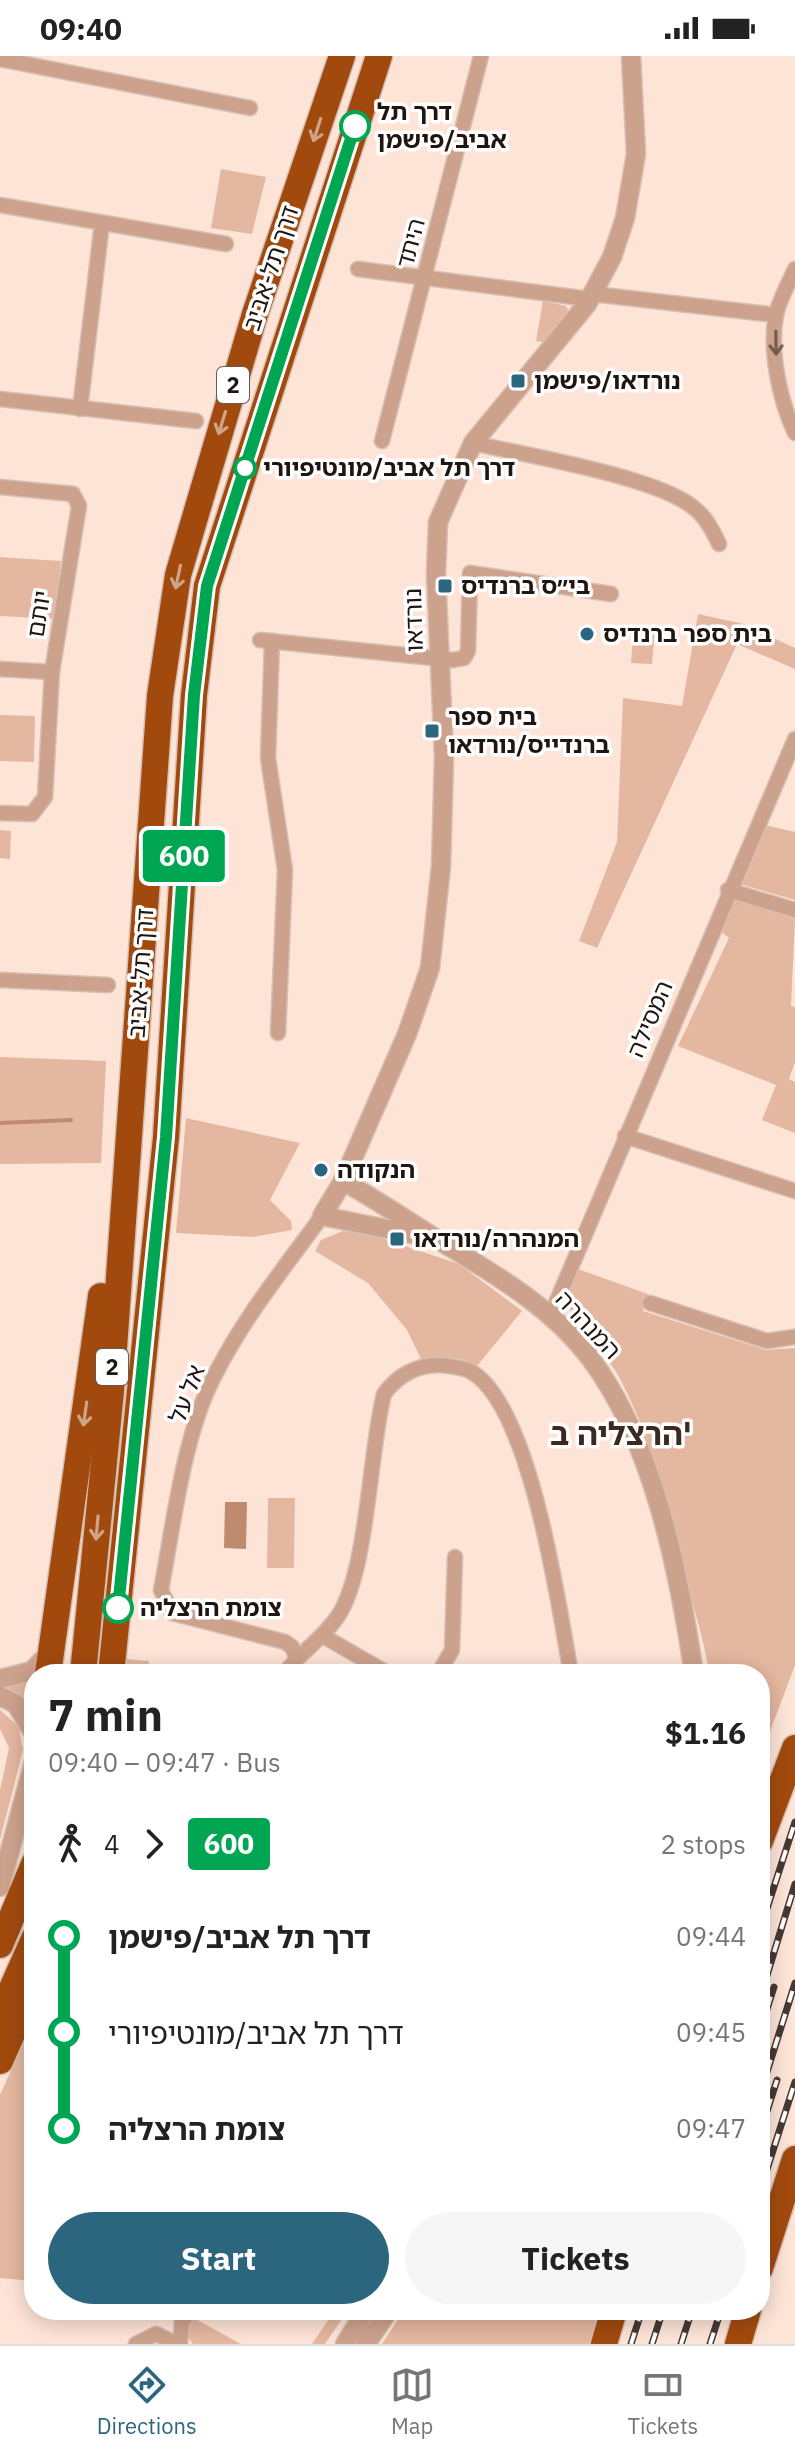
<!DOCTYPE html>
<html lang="en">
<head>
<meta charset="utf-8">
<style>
	body { margin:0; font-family:"IBM Plex Sans","Noto Sans Hebrew",sans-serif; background:#f6f6f6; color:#222; height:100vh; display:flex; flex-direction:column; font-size:30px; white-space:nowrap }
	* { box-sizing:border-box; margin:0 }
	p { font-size:26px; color:#767676 }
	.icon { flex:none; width:44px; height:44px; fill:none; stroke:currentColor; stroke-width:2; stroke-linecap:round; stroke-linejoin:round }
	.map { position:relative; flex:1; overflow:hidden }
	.panel { position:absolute; left:24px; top:1608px; width:746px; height:656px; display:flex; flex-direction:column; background:#fff; border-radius:32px; box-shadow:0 4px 20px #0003 }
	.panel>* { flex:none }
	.badge { padding:0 16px; border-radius:6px; font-size:28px; line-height:52px }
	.map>.badge { position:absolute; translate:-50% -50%; box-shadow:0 0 0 4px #fff }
	.legs { display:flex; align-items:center; gap:12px; height:88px; padding:0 24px; font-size:26px }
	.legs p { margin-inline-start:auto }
	.head { display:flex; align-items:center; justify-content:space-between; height:136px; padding:0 24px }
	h1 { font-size:44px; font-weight:700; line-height:60px }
	.action { display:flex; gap:16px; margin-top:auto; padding:16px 24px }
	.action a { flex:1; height:92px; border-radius:48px; background:#2b667e; color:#fff; font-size:32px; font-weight:700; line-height:92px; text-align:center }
	.action a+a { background:#f6f6f6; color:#222 }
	ul { padding:0 24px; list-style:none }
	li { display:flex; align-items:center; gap:28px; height:96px; font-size:30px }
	li i { display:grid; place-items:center; width:12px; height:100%; margin:0 10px; background:currentColor }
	li i::after { content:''; width:20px; height:20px; margin:-10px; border:6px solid; border-radius:50%; background:#fff }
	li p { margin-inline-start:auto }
	li:first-child i { background:linear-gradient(#0000 50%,currentColor 0) }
	li:last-child i { background:linear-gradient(currentColor 50%,#0000 0) }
	.status { display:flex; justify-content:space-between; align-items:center; height:56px; padding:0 40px; background:#fff; direction:ltr }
	.status svg { height:22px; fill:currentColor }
	.tabs { display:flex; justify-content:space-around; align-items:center; height:112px; border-top:2px solid #e0e0e0; background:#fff; font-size:22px; color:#767676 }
	.tabs a { display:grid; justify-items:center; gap:4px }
	.tabs .on { color:#2b667e }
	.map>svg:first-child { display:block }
	.green { fill:#e4b7a0 }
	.water { fill:#be8b71 }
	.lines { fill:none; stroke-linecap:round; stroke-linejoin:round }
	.stream { stroke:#be8b71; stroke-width:4 }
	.minor-casing { stroke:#d6bfb3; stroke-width:17 }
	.tertiary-casing { stroke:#d6bfb3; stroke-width:21 }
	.motorway-casing { stroke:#d6bfb3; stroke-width:29 }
	.minor { stroke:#cda28c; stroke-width:14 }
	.tertiary { stroke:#cda28c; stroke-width:18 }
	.motorway { stroke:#a24a0e; stroke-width:26 }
	.rail-casing { stroke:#453933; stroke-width:7 }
	.rail { stroke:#fff; stroke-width:4; stroke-dasharray:12; stroke-linecap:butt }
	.oneway { stroke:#d0a486 }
	.oneway2 { stroke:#765c4e }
	.line-1-casing { stroke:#fff; stroke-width:18 }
	.line-1 { stroke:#00a651; stroke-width:12 }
	.stop-1-dot { fill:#fff; stroke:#00a651; stroke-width:4 }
	.poi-dot { fill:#2b667e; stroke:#fff; stroke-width:3 }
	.labels { text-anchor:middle; stroke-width:7; stroke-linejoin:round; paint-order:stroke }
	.shield { fill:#fff; stroke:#625c58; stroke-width:2 }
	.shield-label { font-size:22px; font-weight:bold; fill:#1f1611 }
	.stop-label { font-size:24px; font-weight:bold; fill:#1f1611; stroke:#fff; text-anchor:start }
	.street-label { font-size:24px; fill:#1f1611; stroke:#fff }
	.poi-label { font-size:24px; font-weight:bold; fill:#1f1611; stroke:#fff; text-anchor:start }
	.district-label { font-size:32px; font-weight:bold; fill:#3c291f; stroke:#fff }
</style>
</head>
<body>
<div class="status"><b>09:40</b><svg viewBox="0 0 49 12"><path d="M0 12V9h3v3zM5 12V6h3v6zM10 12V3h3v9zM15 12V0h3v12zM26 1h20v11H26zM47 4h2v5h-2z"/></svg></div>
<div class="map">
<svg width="795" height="2288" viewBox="0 0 795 2288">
	<rect width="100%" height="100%" fill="#fee4d7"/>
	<g class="green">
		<polygon points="221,113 266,121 252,178 211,172"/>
		<polygon points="543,245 566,250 570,257 548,287 536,285"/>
		<polygon points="0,501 61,505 54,563 0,560"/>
		<polygon points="698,558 744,568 795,592 795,613 737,588 597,892 579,885 617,786 623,642 682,650"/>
		<polygon points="634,570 655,571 652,608 631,607"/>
		<polygon points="0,659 35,660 34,706 0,705"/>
		<polygon points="765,769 795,776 795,844 740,828"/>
		<polygon points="0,774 11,775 10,803 0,802"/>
		<polygon points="739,844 795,862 791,950 795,951 795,1006 789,1023 795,1026 795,1077 762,1064 776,1029 678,990 729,882 720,875 733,847"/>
		<polygon points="0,1001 106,1005 101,1107 0,1108"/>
		<polygon points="186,1062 300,1087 270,1144 291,1165 292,1174 253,1181 176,1177"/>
		<polygon points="343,1175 369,1178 459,1208 522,1255 477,1310 462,1303 422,1305 407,1274 368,1227 315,1195 321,1184"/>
		<path d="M575,1212l73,26 -5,17 123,39 29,-2v317l-35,93v-84h-51c-4,-32 -15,-64 -23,-95 -17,-70 -33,-138 -67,-202 -24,-45 -67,-52 -44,-109z"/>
		<polygon points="268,1442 295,1442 294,1512 267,1512"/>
		<polygon points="126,1603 149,1605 148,1618 124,1618"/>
		<polygon points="34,1620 34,1668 2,1636 2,1629"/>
		<polygon points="0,1654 19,1671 23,1694 0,1784 0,1734 9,1692 0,1673"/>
		<polygon points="34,1963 34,2225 0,2222 0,2039"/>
		<polygon points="335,2254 348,2254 325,2288 312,2288"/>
		<polygon points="404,2254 606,2254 596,2288 382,2288"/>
		<polygon points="192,2261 241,2288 193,2288 188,2281"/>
	</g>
	<polygon class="water" points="225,1446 247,1446 246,1493 224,1492"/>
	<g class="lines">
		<polyline class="stream" points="0,1067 71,1064"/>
		<g class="minor-casing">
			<g id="minor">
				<polyline points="0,3 250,52"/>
				<polyline points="0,149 226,188"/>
				<polyline points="358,213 589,243"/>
				<path d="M795,213c-6,14 -16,31 -19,46 -7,36 4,86 19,118"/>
				<polyline points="593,238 776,259"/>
				<polyline points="0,343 196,365"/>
				<polyline points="80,353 102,167"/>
				<polyline points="382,385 481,0"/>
				<path d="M473,387c52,12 185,34 221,65 12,9 19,23 25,36"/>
				<polyline points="0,431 73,438 79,450 52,616 45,741 32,758 0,757"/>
				<polyline points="260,584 453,604 464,602 468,595 470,517 611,538"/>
				<polyline points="272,585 268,702 285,814 278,977"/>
				<polyline points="0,613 52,616"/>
				<polyline points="728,834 795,854"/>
				<polyline points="0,924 108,929"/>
				<polyline points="625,1080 795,1135"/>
				<polyline points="650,1247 767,1285 795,1281"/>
				<polyline points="550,1261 795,683"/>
				<polyline points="323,1580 389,1618"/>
				<path d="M296,1601l-4,-10 -7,-5 -113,-29 -11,-23c12,-63 21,-142 47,-201 29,-63 74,-118 114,-173"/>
				<path d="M284,1618c16,-22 39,-35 54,-58 30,-45 31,-163 46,-222 13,-18 33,-30 57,-29 9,1 21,2 29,6 61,33 89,237 101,303"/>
				<polyline points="438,1618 452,1594 455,1501"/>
				<polyline points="136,2288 156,2278 177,2288"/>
				<polyline points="180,2288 182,2266 190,2254"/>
			</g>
		</g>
		<g class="tertiary-casing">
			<g id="tertiary">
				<path d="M343,1125c32,18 62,38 94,58 55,34 113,66 153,119 63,83 89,214 104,316"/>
				<polyline points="437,1183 322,1160 343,1125 407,978 430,912 441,810 444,701 436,517 438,466 473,387 587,248 612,201 625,162 636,98 631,0"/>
				<polyline points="0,1623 32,1615 51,1595"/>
				<polyline points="0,1640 16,1648 34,1678"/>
				<polyline points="0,1831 34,1706"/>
				<polyline points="345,2288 366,2254"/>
				<polyline points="366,2288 389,2254"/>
			</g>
		</g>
		<g class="motorway-casing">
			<g id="motorway">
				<polyline points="48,1618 101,1240"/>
				<polyline points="83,1618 111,1335 160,640 178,519 255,258 342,0"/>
				<polyline points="111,1618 166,1081 194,639 207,530 379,0"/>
				<polyline points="760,1785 795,1692"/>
				<polyline points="0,1889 34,1808"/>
				<polyline points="0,1959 34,1883"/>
				<polyline points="0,2005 34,1928"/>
				<polyline points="760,2212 795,2103"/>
				<polyline points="604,2288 614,2254"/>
				<polyline points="738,2288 748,2254"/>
			</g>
		</g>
		<use href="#minor" class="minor"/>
		<use href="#tertiary" class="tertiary"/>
		<use href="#motorway" class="motorway"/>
		<g class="rail-casing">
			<g id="rail">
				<polyline points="760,1874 795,1766"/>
				<polyline points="760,1942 795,1828"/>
				<polyline points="760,1975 774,1931"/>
				<polyline points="760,2038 795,1927"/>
				<polyline points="760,2077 777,2024"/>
				<polyline points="760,2135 795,2026"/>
				<polyline points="631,2288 642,2254"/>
				<polyline points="652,2288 663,2254"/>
				<polyline points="681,2288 692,2254"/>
				<polyline points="710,2288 721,2254"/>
			</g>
		</g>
		<use href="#rail" class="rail"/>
	</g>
	<defs><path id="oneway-shaft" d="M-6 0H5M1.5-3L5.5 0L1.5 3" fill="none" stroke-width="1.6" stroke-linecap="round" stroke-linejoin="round" transform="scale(2)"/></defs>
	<g class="oneway">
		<use href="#oneway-shaft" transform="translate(317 74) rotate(108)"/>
		<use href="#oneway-shaft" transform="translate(222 367) rotate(107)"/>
		<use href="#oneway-shaft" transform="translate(178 521) rotate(102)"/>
		<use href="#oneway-shaft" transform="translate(85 1358) rotate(98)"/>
		<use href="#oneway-shaft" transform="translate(97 1472) rotate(95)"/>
	</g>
	<use class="oneway2" href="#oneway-shaft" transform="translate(776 287) rotate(89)"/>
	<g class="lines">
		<g class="line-1-casing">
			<polyline id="line-1" points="118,1552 166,1081 194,639 207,530 355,70"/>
		</g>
		<use href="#line-1" class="line-1"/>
	</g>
	<g class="stop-1-dot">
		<circle cx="355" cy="70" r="14"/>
		<circle cx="245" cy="412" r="10"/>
		<circle cx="118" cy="1552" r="14"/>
	</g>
	<g class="poi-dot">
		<rect x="510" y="317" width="16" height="16" rx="4"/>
		<rect x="437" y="522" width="16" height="16" rx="4"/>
		<circle cx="587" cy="578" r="8"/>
		<rect x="424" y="667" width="16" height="16" rx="4"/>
		<circle cx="321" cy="1114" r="8"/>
		<rect x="389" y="1175" width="16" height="16" rx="4"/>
	</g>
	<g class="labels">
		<g class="shield">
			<rect x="217" y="311" width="32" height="36" rx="6"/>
			<rect x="96" y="1293" width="32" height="36" rx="6"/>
		</g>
		<g class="shield-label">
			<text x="233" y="337">2</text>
			<text x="112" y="1319">2</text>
		</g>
		<g class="stop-label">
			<text x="377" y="64">דרך תל<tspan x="377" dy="28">אביב/פישמן</tspan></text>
			<text x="263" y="420">דרך תל אביב/מונטיפיורי</text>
			<text x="140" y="1560">צומת הרצליה</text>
		</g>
		<g class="street-label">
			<text transform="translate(411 187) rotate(-75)" y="8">היתד</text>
			<text transform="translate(271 212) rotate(-72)" y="8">דרך תל-אביב</text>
			<text transform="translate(39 558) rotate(-81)" y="8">יותם</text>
			<text transform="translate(414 564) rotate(-92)" y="8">נורדאו</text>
			<text transform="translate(141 917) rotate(-86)" y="8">דרך תל-אביב</text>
			<text transform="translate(650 963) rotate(-67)" y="8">המסילה</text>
			<text transform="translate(588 1269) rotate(47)" y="8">המנהרה</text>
			<text transform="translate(187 1338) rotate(-69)" y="8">אל על</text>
		</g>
		<g class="poi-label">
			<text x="534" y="333">נורדאו/פישמן</text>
			<text x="461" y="538">בי״ס ברנדיס</text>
			<text x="603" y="586">בית ספר ברנדיס</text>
			<text x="448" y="669">בית ספר<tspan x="448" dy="28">ברנדייס/נורדאו</tspan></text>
			<text x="337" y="1122">הנקודה</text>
			<text x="413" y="1191">המנהרה/נורדאו</text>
		</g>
		<g class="district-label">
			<text x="621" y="1389">הרצליה ב'</text>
		</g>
	</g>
</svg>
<b class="badge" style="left:184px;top:800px;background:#00a651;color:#fff">600</b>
<section class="panel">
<div class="head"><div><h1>7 min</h1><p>09:40 – 09:47 · Bus</p></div><b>$1.16</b></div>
<div class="legs"><svg class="icon" aria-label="walk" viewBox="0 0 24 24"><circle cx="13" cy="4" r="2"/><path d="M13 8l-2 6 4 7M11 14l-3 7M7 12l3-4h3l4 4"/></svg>4<svg class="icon" aria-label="forward" viewBox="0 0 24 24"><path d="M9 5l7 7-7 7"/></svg><b class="badge" style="background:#00a651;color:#fff">600</b><p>2 stops</p></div>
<ul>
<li><i style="color:#00a651"></i><b>דרך תל אביב/פישמן</b><p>09:44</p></li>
<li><i style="color:#00a651"></i><span>דרך תל אביב/מונטיפיורי</span><p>09:45</p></li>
<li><i style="color:#00a651"></i><b>צומת הרצליה</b><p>09:47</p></li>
</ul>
<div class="action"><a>Start</a><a>Tickets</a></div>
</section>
</div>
<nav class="tabs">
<a class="on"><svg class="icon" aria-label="directions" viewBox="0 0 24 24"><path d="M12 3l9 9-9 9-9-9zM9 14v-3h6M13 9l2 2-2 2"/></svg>Directions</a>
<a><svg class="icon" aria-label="map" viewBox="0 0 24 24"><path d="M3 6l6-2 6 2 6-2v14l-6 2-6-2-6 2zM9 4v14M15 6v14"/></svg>Map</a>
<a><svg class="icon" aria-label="tickets" viewBox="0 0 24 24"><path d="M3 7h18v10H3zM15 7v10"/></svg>Tickets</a>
</nav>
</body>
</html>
